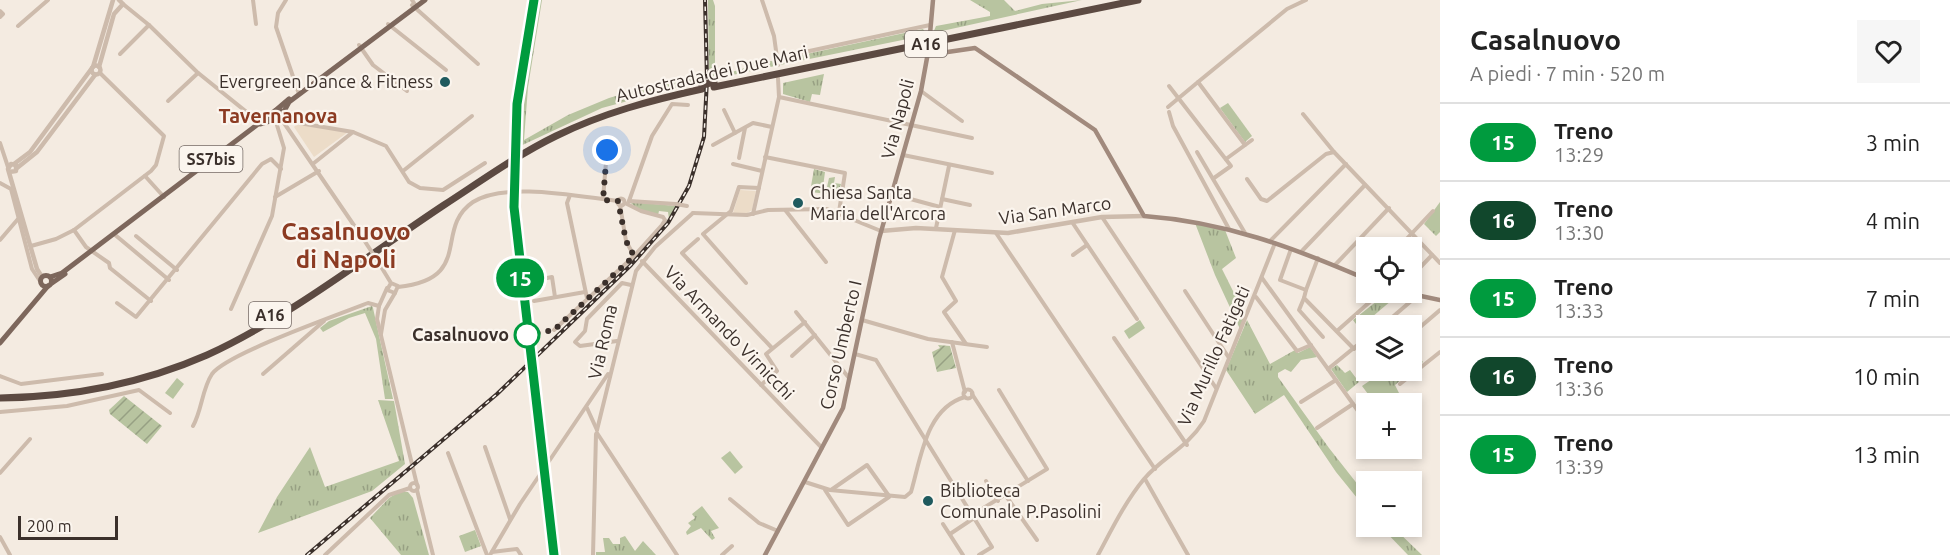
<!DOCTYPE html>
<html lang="it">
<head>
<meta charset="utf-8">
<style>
	body { margin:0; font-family:Ubuntu,sans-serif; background:#f6f6f6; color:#222; height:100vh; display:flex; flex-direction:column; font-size:22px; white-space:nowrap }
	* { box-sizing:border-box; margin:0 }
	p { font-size:20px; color:#767676 }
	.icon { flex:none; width:33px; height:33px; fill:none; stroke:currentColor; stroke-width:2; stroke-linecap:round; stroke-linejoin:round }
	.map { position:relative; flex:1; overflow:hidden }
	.details { display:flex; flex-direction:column; background:#fff; width:510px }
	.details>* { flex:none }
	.badge { padding:0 12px; border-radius:20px; font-size:21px; line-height:39px }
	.controls { position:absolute; left:1356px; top:237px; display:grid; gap:12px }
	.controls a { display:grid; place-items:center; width:66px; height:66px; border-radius:0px; background:#fff; box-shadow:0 3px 9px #0003; font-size:30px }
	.scale { position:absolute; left:18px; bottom:15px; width:100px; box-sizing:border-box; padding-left:6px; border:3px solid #3b302b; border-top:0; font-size:16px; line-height:21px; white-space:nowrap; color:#3b302b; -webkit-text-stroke:4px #fbf5ee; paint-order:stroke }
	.you { position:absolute; width:30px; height:30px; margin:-15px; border:4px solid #fff; border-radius:50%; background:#1a73e8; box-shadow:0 0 0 9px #1a73e833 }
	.map>.badge { position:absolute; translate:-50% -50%; box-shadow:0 0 0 3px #fff }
	.round { display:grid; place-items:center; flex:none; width:63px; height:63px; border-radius:0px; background:#f6f6f6 }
	.headline { display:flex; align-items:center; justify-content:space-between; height:102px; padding:0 30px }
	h1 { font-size:28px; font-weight:600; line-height:45px }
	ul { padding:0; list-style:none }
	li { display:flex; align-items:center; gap:18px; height:78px; padding:0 30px; border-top:2px solid #e0e0e0 }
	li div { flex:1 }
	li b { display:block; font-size:22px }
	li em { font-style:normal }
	li .badge { min-width:66px; font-weight:700; text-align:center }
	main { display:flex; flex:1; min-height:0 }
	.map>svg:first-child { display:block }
	.grass { fill:url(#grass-tufts) }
	.garden { fill:url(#garden-furrows) }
	.pitch { fill:#b8c4a0 }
	.plaza { fill:#ecdcc8 }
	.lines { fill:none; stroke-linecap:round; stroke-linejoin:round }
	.minor { stroke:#cdbbac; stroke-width:4 }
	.tertiary { stroke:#cdbbac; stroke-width:4.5 }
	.secondary { stroke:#a18a7d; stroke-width:4.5 }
	.primary { stroke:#7d675c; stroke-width:5 }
	.motorway { stroke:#5c4a42; stroke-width:7 }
	.rail-casing { stroke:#3b302b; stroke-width:4 }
	.rail { stroke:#fbf5ee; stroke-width:1.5; stroke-dasharray:4.5; stroke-linecap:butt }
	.minor-bridge { stroke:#cdbbac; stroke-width:4 }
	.motorway-bridge { stroke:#5c4a42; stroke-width:7 }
	.line-casing { stroke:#fff; stroke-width:14 }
	.line { stroke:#009b3e; stroke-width:9 }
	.walk { stroke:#3b302b; stroke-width:6; stroke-dasharray:0 10.8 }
	.poi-dot { fill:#1f5a5e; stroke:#fbf5ee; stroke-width:2 }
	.stop-dot { fill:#fff; stroke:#009b3e; stroke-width:3 }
	.labels { text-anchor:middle; stroke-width:4.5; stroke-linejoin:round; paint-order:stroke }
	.shield { fill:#fbf5ee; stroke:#756b66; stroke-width:1.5 }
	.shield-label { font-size:16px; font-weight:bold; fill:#3b302b }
	.street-label { font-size:18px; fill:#3b302b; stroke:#fbf5ee }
	.poi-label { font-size:18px; fill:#3b302b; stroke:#fbf5ee; text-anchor:start }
	.stop-label { font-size:18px; font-weight:bold; fill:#3b302b; stroke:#fbf5ee; text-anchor:end }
	.neighbourhood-label { font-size:20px; font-weight:bold; fill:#8c3b22; stroke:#fbf5ee }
	.district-label { font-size:24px; font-weight:bold; fill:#8c3b22; stroke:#fbf5ee }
</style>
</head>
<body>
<main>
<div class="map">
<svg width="1440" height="555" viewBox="0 0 1440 555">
	<defs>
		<pattern id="grass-tufts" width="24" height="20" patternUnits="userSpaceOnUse" patternTransform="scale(1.5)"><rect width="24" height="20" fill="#b8c4a0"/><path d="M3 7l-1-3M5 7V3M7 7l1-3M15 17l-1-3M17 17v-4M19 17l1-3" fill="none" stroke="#97a083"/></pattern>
		<pattern id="garden-furrows" width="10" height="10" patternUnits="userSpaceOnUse" patternTransform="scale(1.5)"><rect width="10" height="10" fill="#b8c4a0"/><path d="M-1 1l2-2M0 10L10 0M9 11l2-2" fill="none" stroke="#97a083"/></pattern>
	</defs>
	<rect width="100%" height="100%" fill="#f4ebe1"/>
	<g class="grass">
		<polygon points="537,0 542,0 528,87 524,140 568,115 609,98 656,84 705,74 705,80 602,108 516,148 528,47"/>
		<polygon points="708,0 713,0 715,6 715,77 745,68 750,62 774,61 775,66 709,80"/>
		<polygon points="970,0 1004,0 1015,11 1042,4 1082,0 933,33 936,26 990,16 990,12"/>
		<polygon points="923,29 927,35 780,65 783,59"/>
		<polygon points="824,74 820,95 812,94 810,102 783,94 783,83"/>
		<polygon points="1228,103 1252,136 1245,142 1220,108"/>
		<polygon points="814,169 825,172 823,187 827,187 829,178 835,177 834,183 841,184 838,195 810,192"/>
		<polygon points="630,202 677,206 669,219 668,212 659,211 658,215 637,209"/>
		<polygon points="1440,202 1440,232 1436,236 1424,224"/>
		<polygon points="1195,223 1225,230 1236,258 1222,269 1246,317 1240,329 1215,275"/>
		<polygon points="1387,293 1398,295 1359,328 1353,320"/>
		<polygon points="372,306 373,308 393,399 385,399 376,339 365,313 349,318 323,332 320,328 329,321"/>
		<polygon points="1247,320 1270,364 1295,350 1298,353 1310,347 1317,357 1301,360 1291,372 1285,369 1278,373 1278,377 1329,448 1366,495 1366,509 1336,472 1284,395 1255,414 1226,370"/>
		<polygon points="1415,352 1423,362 1395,385 1404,403 1366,404 1366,419 1358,407 1371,398 1362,386 1384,371 1412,370 1412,355"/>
		<polygon points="1337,365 1345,373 1350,370 1359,382 1347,392 1331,369"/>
		<polygon points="378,400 394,401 405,464 372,491 258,533 277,497 310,447 325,487 399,461"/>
		<polygon points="399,492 408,492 413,498 429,555 401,555 370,518 389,498"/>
		<polygon points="702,506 719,528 711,531 715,538 712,540 701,528 687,535 686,532 691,526 688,523 695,518 692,514"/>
		<polygon points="1381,527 1393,527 1422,555 1408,555"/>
		<polygon points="475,530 481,546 465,552 459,536"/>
		<polygon points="625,536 635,551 643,541 656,555 596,555 596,552 605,552 603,538 609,538 613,544 620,544 620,538"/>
	</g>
	<g class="garden">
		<polygon points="938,345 950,346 956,368 937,372 932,352 940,348"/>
		<polygon points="124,396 162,426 147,444 110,414 109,410"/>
	</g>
	<g class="pitch">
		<polygon points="1140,320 1145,328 1129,339 1124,331"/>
		<polygon points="177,378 184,384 173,399 165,393"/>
		<polygon points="730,451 743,467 735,474 721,458"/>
	</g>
	<g class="plaza">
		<polygon points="296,125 302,125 348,132 314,157 294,127"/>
		<polygon points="740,190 756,191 752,210 746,214 733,213"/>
	</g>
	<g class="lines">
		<g class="minor">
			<polyline points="253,0 256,24"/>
			<polyline points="286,0 278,13 276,27 299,94"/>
			<polyline points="412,0 416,6"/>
			<polyline points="762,0 774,36 778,65"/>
			<polyline points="123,4 149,25 197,72 259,122"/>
			<polyline points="412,5 478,64"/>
			<polyline points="0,11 3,14 0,17"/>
			<polyline points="388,24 446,70"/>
			<polyline points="18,26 48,0"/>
			<polyline points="359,45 373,65 407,91"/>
			<polyline points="120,54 149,25"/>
			<polyline points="777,58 930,25"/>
			<polyline points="1198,82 1287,9 1306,0"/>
			<polyline points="1169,86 1231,166 1214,178"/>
			<polyline points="921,91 962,121"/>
			<polyline points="779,97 972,138"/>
			<polyline points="168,101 198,73"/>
			<polyline points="1168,107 1198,82 1245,145"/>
			<polyline points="724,110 735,133"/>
			<polyline points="1169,112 1173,126 1229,229"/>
			<polyline points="284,114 293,122 353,132 386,146 409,182 420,188 443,190 485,163"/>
			<polyline points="1303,114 1334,152 1440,263"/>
			<polyline points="282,120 364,240"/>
			<polyline points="0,143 8,167"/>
			<polyline points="713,145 753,123 772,127"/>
			<polyline points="1197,152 1245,233"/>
			<polyline points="903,155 992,173"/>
			<polyline points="765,157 845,173 839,212"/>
			<polyline points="739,158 745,128"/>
			<polyline points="1226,159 1252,140"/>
			<polyline points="314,163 353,132"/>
			<polyline points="733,164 762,171"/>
			<polyline points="403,171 472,116"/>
			<polyline points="145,176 164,197"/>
			<polyline points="1247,179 1261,199 1267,201 1326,154 1334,152"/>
			<polyline points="0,183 11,189 32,269 42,284"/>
			<polyline points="892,194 940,207"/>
			<polyline points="570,195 567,203 587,298"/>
			<polyline points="275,197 319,171"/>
			<circle cx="621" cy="202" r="3.5"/>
			<polyline points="603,199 607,150"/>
			<polyline points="942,199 970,205"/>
			<polyline points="629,201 652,136 672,104 688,105"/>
			<polyline points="629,201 676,204"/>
			<polyline points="620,205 626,241 634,256"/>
			<polyline points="786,211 826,262"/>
			<polyline points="693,213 747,215 768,210 827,209 881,231"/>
			<polyline points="753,214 779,97 778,78"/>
			<polyline points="1102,217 1216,388"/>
			<polyline points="1072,222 1137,319"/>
			<polyline points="936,228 949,166"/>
			<polyline points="74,230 86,247 109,263 110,268 151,301"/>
			<polyline points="955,230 942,277 956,301 944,312 966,344"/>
			<polyline points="996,233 1155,469"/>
			<polyline points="114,234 169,280"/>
			<polyline points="136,236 177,270"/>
			<polyline points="698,239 682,253 772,348"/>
			<polyline points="0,240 18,219"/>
			<polyline points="1270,241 1346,164"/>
			<polyline points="31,246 56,239 74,230 151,171 156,165 164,136 100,73"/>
			<polyline points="1398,248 1433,211"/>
			<polyline points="1291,249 1280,280 1306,290 1304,298 1354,349"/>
			<polyline points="1301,252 1365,185"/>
			<polyline points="1073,255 1087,245"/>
			<polyline points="377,260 391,283 398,286 395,293 387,290 391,283"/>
			<polyline points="642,261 822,448"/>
			<polyline points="1335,265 1389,208"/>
			<polyline points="1412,276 1432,255"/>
			<polyline points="1262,278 1328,369"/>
			<polyline points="542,279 552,277 555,297"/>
			<polyline points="746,283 703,234 731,211 739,187 759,188"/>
			<path d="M398,287c77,-8 35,-58 75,-85 32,-21 108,-5 145,-1"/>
			<polyline points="387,288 379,306 377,319 417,485"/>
			<polyline points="1306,290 1318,258"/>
			<polyline points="1185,291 1229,358"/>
			<polyline points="1256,297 1297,351 1311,345"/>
			<polyline points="1304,298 1299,310 1323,337"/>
			<polyline points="534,301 585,292"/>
			<polyline points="117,303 136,317 262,164 271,159 281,169"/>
			<polyline points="231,309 272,216 284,148 276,122"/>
			<polyline points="796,312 849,378"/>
			<polyline points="862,320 928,339 987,347"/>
			<polyline points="1382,326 1417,296"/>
			<polyline points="554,330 634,256 662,225 665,220 663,217 641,211 625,203"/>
			<polyline points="1337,331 1381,292"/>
			<polyline points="381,334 385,310 395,293"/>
			<polyline points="1412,334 1440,310"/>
			<polyline points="1114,338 1187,445"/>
			<polyline points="1366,338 1328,369 1366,422"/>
			<polyline points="617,341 580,346 575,342 585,331 587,319 622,283 631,285"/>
			<polyline points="952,342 965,392"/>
			<polyline points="855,354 876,360 992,547 979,555"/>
			<polyline points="792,356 815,335"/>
			<polyline points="263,374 324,321"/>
			<polyline points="0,376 21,384 102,374"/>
			<polyline points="1400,384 1440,352"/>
			<polyline points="761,385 777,371 766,354 805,322"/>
			<circle cx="968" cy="394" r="4.5"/>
			<polyline points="972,394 1028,481"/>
			<polyline points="1301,402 1336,380"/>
			<polyline points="587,408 597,430"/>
			<polyline points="0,412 67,406 139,390 170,413"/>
			<path d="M193,426c9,-16 9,-37 19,-52 14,-20 128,-60 156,-71l11,3"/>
			<polyline points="1317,428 1353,404"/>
			<polyline points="597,430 636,271 655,247 693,213"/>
			<polyline points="597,433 677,555"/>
			<polyline points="485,447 510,519"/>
			<polyline points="448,453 487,555"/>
			<polyline points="0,473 30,439"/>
			<polyline points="1145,479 1188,555"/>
			<polyline points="986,481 998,501"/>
			<path d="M805,482l25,8 75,7 6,-5c10,-34 15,-84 54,-95"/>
			<circle cx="414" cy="487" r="4"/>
			<polyline points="417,490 433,555"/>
			<polyline points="825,490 848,525 889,497"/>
			<polyline points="831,490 867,465 889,496"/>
			<polyline points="1006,496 1037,540"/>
			<polyline points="730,499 759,523 778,531"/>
			<polyline points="972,515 1047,469 999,390"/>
			<polyline points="943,524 963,555"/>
			<polyline points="950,534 974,518"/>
			<polyline points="0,537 10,555"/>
			<polyline points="492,552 517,549 521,555"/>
			<polyline points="325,555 389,495 410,488"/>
			<polyline points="490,555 520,504 608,374"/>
			<polyline points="593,555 596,434"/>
			<polyline points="722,555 732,546"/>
			<path d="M1098,555c14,-26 27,-53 46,-76 20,-23 42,-30 60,-58l71,-178"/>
		</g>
		<g class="tertiary">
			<circle cx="96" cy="70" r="4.5"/>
			<polyline points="93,67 113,0"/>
			<polyline points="99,67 114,14 123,4 119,0"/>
			<polyline points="14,164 30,152 92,68"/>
			<polyline points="17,168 37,152 95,75"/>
			<polyline points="9,172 16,171 16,165 11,164 8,169 37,269 42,277"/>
			<polyline points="881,231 916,228 1008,233 1102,217 1144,216"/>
		</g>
		<g class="secondary">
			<polyline points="930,34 933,0"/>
			<path d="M927,55l48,-7 120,82 49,86c81,6 148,31 222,63"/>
			<polyline points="1402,292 1440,300"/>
			<polyline points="765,555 843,408 879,239 921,91 929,47"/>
		</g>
		<g class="primary">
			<circle cx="278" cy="116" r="6"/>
			<polyline points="275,111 289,99"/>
			<polyline points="283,113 289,102 425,0"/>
			<polyline points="260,124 273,120"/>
			<circle cx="46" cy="281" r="5.5"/>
			<polyline points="50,277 62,273 274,112"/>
			<polyline points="52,283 65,274"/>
			<polyline points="0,343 48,286"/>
		</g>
		<g class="motorway">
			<polyline points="714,87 1138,0"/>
			<path d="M0,398c71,-1 141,-14 207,-43 81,-37 163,-101 237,-150 37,-24 73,-50 112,-69 47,-23 96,-36 146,-47"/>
		</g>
		<g class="rail-casing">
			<polyline id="rail" points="307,555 497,394 631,265 668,223 689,186 704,137 707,80 705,0"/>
		</g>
		<use href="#rail" class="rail"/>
		<g class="minor-bridge">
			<polyline points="676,204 687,206"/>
			<polyline points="364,240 377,260"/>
		</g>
		<polyline class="motorway-bridge" points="702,85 714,82"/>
	</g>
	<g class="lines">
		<g class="line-casing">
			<polyline id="line" points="534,0 517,104 514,207 554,555"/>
		</g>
		<use href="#line" class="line"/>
		<polyline class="walk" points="527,335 554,330 634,256 626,241 618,201 603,200 607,150"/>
	</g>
	<g class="poi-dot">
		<circle cx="445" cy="82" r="6"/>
		<circle cx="798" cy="203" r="6"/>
		<circle cx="928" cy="501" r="6"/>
	</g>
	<circle class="stop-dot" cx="527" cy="335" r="12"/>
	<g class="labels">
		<g class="shield">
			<rect x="905" y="31" width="42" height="26" rx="4.5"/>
			<rect x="179.5" y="146" width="63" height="26" rx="4.5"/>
			<rect x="249" y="302" width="42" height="26" rx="4.5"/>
		</g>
		<g class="shield-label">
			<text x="926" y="50">A16</text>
			<text x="211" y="165">SS7bis</text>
			<text x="270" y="321">A16</text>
		</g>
		<g class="street-label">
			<text transform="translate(712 74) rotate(-13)" y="6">Autostrada dei Due Mari</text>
			<text transform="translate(898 119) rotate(-75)" y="6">Via Napoli</text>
			<text transform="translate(1055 211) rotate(-8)" y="6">Via San Marco</text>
			<text transform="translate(729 333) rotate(46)" y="6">Via Armando Virnicchi</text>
			<text transform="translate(603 342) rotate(-77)" y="6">Via Roma</text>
			<text transform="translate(841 345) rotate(-77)" y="6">Corso Umberto I</text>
			<text transform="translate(1214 356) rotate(-66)" y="6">Via Murillo Fatigati</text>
		</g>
		<g class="poi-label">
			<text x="433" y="88" text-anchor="end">Evergreen Dance &amp; Fitness</text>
			<text x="810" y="199">Chiesa Santa<tspan x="810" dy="21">Maria dell'Arcora</tspan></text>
			<text x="940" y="497">Biblioteca<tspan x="940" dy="21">Comunale P.Pasolini</tspan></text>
		</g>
		<g class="stop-label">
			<text x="509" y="341">Casalnuovo</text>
		</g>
		<g class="neighbourhood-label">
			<text x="278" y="123">Tavernanova</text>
		</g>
		<g class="district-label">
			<text x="346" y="240">Casalnuovo<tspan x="346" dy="28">di Napoli</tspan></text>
		</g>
	</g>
</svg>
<div class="controls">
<a><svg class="icon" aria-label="locate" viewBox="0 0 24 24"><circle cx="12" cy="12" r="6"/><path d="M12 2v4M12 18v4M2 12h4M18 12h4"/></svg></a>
<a><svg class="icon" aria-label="layers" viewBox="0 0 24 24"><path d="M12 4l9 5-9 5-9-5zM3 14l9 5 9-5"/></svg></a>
<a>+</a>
<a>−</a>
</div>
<div class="scale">200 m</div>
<div class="you" style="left:607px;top:150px"></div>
<b class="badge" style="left:520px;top:278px;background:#009b3e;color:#fff">15</b>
</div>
<section class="details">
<div class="headline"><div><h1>Casalnuovo</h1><p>A piedi · 7 min · 520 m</p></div><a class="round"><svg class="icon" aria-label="heart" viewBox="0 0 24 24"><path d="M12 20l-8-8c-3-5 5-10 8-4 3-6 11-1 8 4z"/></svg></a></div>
<ul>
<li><span class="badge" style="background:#009b3e;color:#fff">15</span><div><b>Treno</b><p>13:29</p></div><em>3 min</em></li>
<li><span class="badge" style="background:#11472c;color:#fff">16</span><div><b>Treno</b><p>13:30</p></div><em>4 min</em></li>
<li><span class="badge" style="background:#009b3e;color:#fff">15</span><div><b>Treno</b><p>13:33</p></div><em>7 min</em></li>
<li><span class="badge" style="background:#11472c;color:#fff">16</span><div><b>Treno</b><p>13:36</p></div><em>10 min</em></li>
<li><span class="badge" style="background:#009b3e;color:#fff">15</span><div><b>Treno</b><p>13:39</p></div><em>13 min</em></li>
</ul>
</section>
</main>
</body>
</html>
